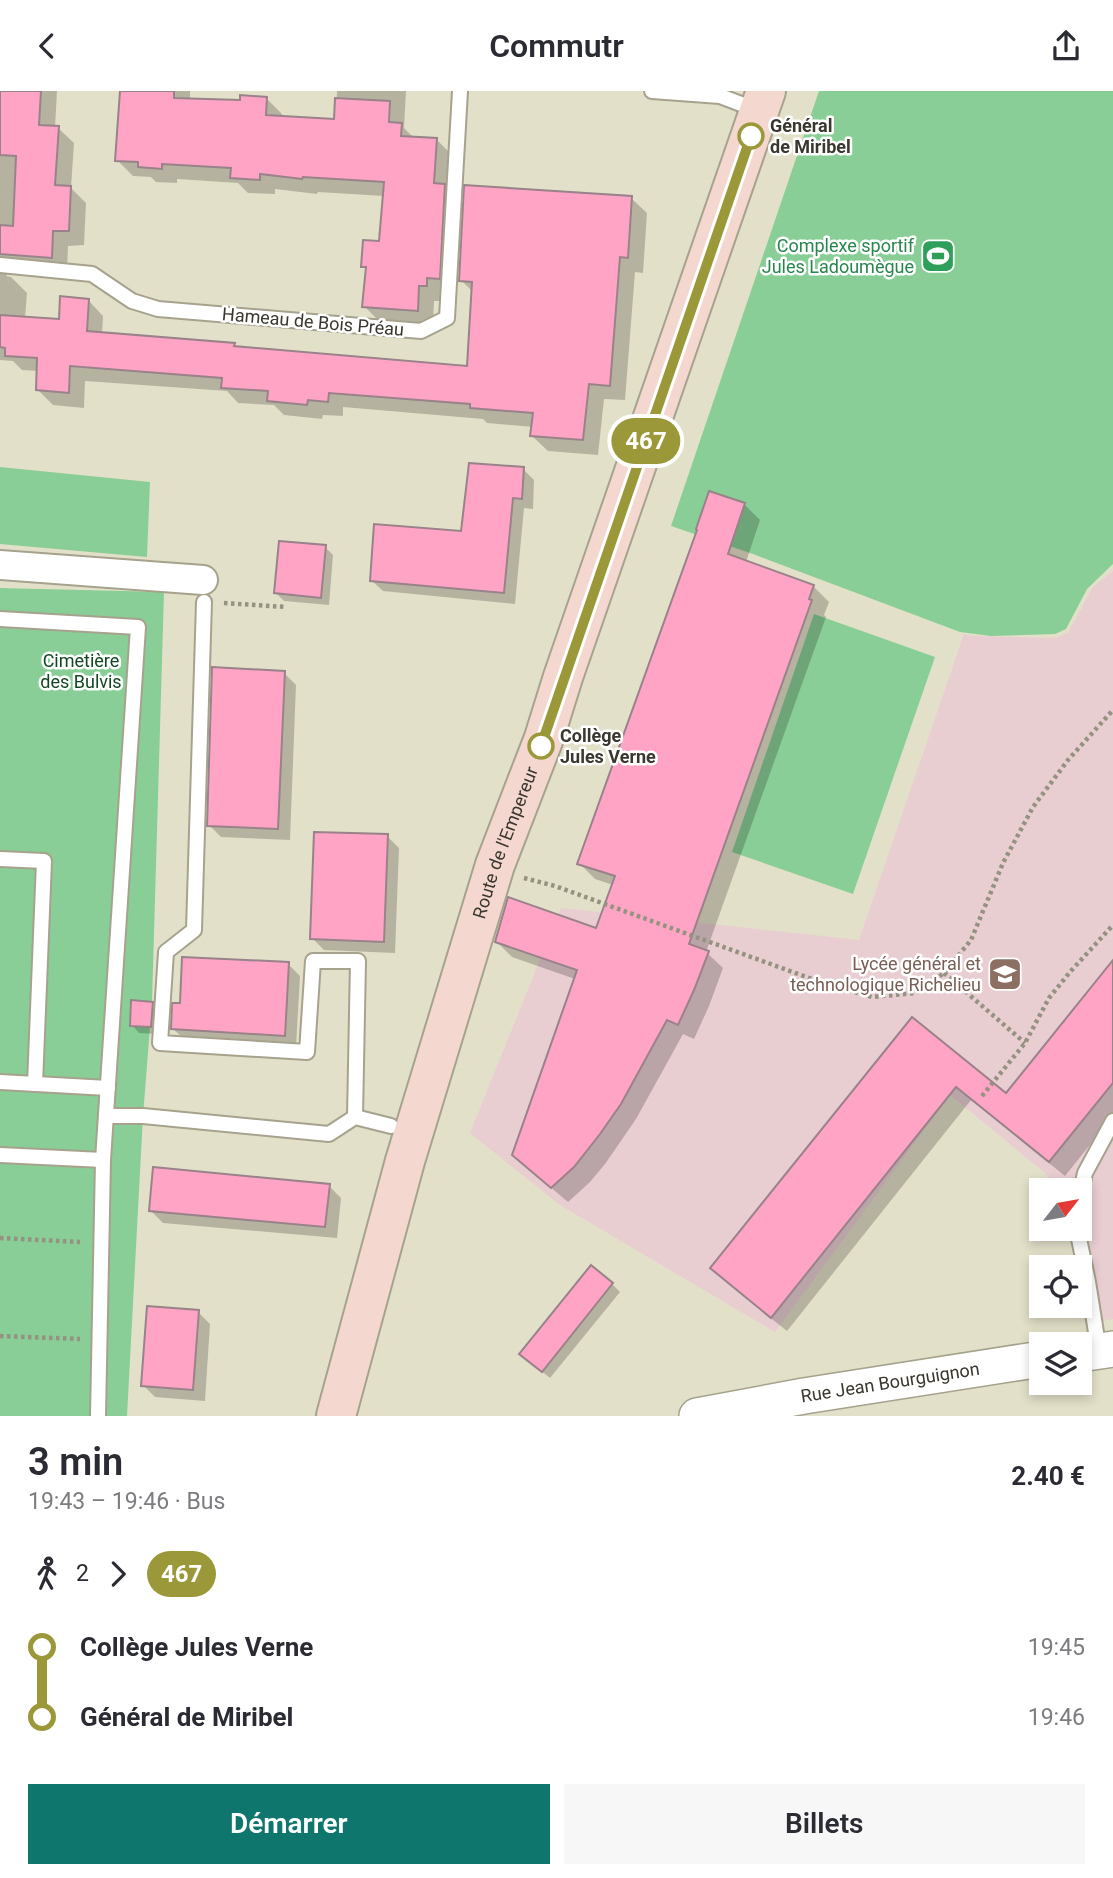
<!DOCTYPE html>
<html lang="fr">
<head>
<meta charset="utf-8">
<style>
	body { margin:0; font-family:Roboto,sans-serif; background:#f7f7f7; color:#2b2b33; height:100vh; display:flex; flex-direction:column; font-size:26px; white-space:nowrap }
	* { box-sizing:border-box; margin:0 }
	p { font-size:23px; color:#7c7c81 }
	.icon { flex:none; width:38px; height:38px; fill:none; stroke:currentColor; stroke-width:2; stroke-linecap:round; stroke-linejoin:round }
	.map { position:relative; height:1325px; overflow:hidden }
	.drawer { display:flex; flex-direction:column; background:#fff; flex:1 }
	.drawer>* { flex:none }
	.badge { padding:0 14px; border-radius:23px; font-size:24px; line-height:46px }
	.needle { width:46px; rotate:59deg }
	.fabs { position:absolute; left:1029px; top:1087px; display:grid; gap:14px }
	.fabs a { display:grid; place-items:center; width:63px; height:63px; border-radius:0px; background:#fff; box-shadow:0 4px 10px #0003; font-size:35px }
	.map>.badge { position:absolute; translate:-50% -50%; box-shadow:0 0 0 4px #fff }
	.legs { display:flex; align-items:center; gap:10px; height:77px; padding:0 28px; font-size:23px }
	.legs p { margin-inline-start:auto }
	.headline { display:flex; align-items:center; justify-content:space-between; height:119px; padding:0 28px }
	h1 { font-size:38px; font-weight:600; line-height:52px }
	.cta { display:flex; gap:14px; margin-top:auto; padding:14px 28px }
	.cta a { flex:1; height:80px; border-radius:0px; background:#0f766e; color:#fff; font-size:28px; font-weight:600; line-height:80px; text-align:center }
	.cta a+a { background:#f7f7f7; color:#2b2b33 }
	ul { padding:0 28px; list-style:none }
	li { display:flex; align-items:center; gap:24px; height:70px; font-size:26px }
	li i { display:grid; place-items:center; width:10px; height:100%; margin:0 9px; background:currentColor }
	li i::after { content:''; width:18px; height:18px; margin:-9px; border:5px solid; border-radius:50%; background:#fff }
	li p { margin-inline-start:auto }
	li:first-child i { background:linear-gradient(#0000 50%,currentColor 0) }
	li:last-child i { background:linear-gradient(currentColor 50%,#0000 0) }
	header { display:flex; justify-content:space-between; align-items:center; height:91px; padding:0 28px; background:#fff; font-size:32px; font-weight:600 }
	.map>svg:first-child { display:block }
	.education { fill:#e8cdd1 }
	.green { fill:#89ce96 }
	.shadow { fill:#0003 }
	.building { fill:#ffa4c5; stroke:#998289; stroke-width:2 }
	.lines { fill:none; stroke-linecap:round; stroke-linejoin:round }
	.service-casing { stroke:#a6a28d; stroke-width:18 }
	.minor-casing { stroke:#a6a28d; stroke-width:32 }
	.tertiary-casing { stroke:#a6a28d; stroke-width:38 }
	.secondary-casing { stroke:#a6a28d; stroke-width:42 }
	.path { stroke:#949281; stroke-width:4.5; stroke-dasharray:3.5 3.5; stroke-linecap:butt }
	.service { stroke:#fff; stroke-width:14 }
	.minor { stroke:#fff; stroke-width:28 }
	.tertiary { stroke:#fff; stroke-width:35 }
	.secondary { stroke:#f4d8d0; stroke-width:38 }
	.line-1-casing { stroke:#fff; stroke-width:16 }
	.line-1 { stroke:#9b983a; stroke-width:10 }
	.stop-1-dot { fill:#fff; stroke:#9b983a; stroke-width:3.5 }
	.labels { text-anchor:middle; stroke-width:5; stroke-linejoin:round; paint-order:stroke }
	.stop-label { font-size:18px; font-weight:bold; fill:#39372e; stroke:#fff; text-anchor:start }
	.leisure-label { font-size:18px; fill:#27864d; stroke:#fff; text-anchor:end }
	.street-label { font-size:18px; fill:#39372e; stroke:#fff }
	.park-label { font-size:18px; fill:#114821; stroke:#fff }
	.education-label { font-size:18px; fill:#785e54; stroke:#fff; text-anchor:end }
</style>
</head>
<body>
<header><svg class="icon" aria-label="back" viewBox="0 0 24 24"><path d="M15 5l-7 7 7 7"/></svg>Commutr<svg class="icon" aria-label="share" viewBox="0 0 24 24"><path d="M12 15V3M7 8l5-5 5 5M5 13v7h14v-7"/></svg></header>
<div class="map">
<svg width="1113" height="1325" viewBox="0 0 1113 1325">
	<rect width="100%" height="100%" fill="#e3e0c9"/>
	<polygon class="education" points="1113,480 1113,1228 1089,1232 1080,1138 1080,1099 1060,1099 1045,1082 950,1004 775,1241 560,1114 470,1042 561,817 859,849 964,543 970,545 1056,547 1068,542 1093,496"/>
	<g class="green">
		<polygon points="819,0 1113,0 1113,473 1087,498 1066,538 1055,543 991,545 960,541 753,463 671,435"/>
		<polygon points="0,376 150,391 147,466 0,453"/>
		<polygon points="0,497 164,501 152,911 143,1025 127,1325 0,1325"/>
		<polygon points="814,523 935,566 853,803 732,761"/>
	</g>
	<g class="shadow">
		<polygon points="0,0 57,0 55,37 58,37 74,52 71,97 86,112 84,154 68,155 67,181 11,180 6,185 11,186 27,202 25,227 61,230 88,209 103,225 102,243 234,253 238,257 469,277 473,201 461,189 631,107 647,122 643,182 635,181 625,309 604,308 598,364 548,360 532,345 533,336 487,332 483,328 343,316 343,325 323,324 322,328 284,324 274,314 238,312 227,300 85,290 84,317 53,314 38,299 38,280 22,279 13,270 0,269"/>
		<polygon points="151,0 190,0 190,9 242,11 266,7 282,23 282,26 336,29 337,0 406,0 404,37 415,48 437,49 452,64 442,210 434,210 433,234 380,231 364,215 367,179 363,175 381,151 384,105 318,101 317,103 275,98 275,103 248,102 238,92 177,88 177,92 156,91 151,86 133,85 117,69"/>
		<polygon points="523,378 534,389 533,418 524,417 515,513 383,500 371,489 463,442"/>
		<polygon points="744,413 760,429 746,471 813,495 829,511 824,524 826,526 706,861 723,877 709,915 694,948 683,943 636,1028 605,1073 590,1091 568,1111 530,1079 514,1064 575,888 512,866 496,850 597,839 613,794 595,788 579,772"/>
		<polygon points="325,456 333,464 329,514 284,510 276,502"/>
		<polygon points="284,582 296,594 290,749 221,746 209,734"/>
		<polygon points="387,745 399,757 395,862 324,859 312,847"/>
		<polygon points="1113,872 1113,1025 1065,1085 971,1009 787,1240 727,1192 712,1177 912,929 1006,1004"/>
		<polygon points="288,873 300,885 296,956 185,949 172,937 182,914"/>
		<polygon points="152,913 160,920 158,943 139,942 132,934"/>
		<polygon points="329,1095 341,1107 337,1147 163,1132 151,1120"/>
		<polygon points="612,1193 620,1201 550,1287 529,1270"/>
		<polygon points="198,1221 210,1233 205,1310 155,1306 143,1294"/>
	</g>
	<g class="building">
		<polygon points="0,0 41,0 39,34 59,35 55,94 71,95 69,140 53,140 52,167 0,163 0,134 13,135 16,65 0,64"/>
		<polygon points="120,0 174,0 174,7 240,9 240,4 267,6 266,24 334,28 335,7 390,10 389,31 402,32 401,45 437,47 434,92 445,93 440,188 427,187 427,195 419,195 418,220 362,216 366,176 361,176 363,149 379,150 384,91 303,86 302,88 260,83 260,89 230,87 231,77 162,73 162,78 138,76 138,71 115,70"/>
		<polygon points="464,94 632,105 628,167 620,166 610,295 589,293 583,349 530,345 533,322 470,317 470,313 329,302 328,311 308,309 307,314 267,310 268,300 221,297 222,287 70,275 69,302 36,299 37,267 5,265 5,257 0,256 0,224 59,228 60,205 89,208 87,240 235,252 234,255 467,275 472,191 459,190"/>
		<polygon points="469,372 524,376 522,408 513,407 504,502 370,490 374,433 461,440"/>
		<polygon points="709,400 745,412 728,463 814,494 809,508 812,509 689,853 709,860 694,899 678,934 667,929 621,1013 600,1043 574,1076 551,1097 512,1064 577,879 495,851 508,806 596,837 615,785 577,773 697,439 696,438"/>
		<polygon points="279,450 326,454 321,507 274,502"/>
		<polygon points="212,576 285,580 278,738 207,735"/>
		<polygon points="314,741 388,743 384,851 310,848"/>
		<polygon points="182,866 289,871 285,945 171,938 172,912 180,912"/>
		<polygon points="1113,869 1113,992 1049,1071 956,996 771,1227 710,1177 912,926 1006,1002"/>
		<polygon points="131,909 153,911 151,936 130,935"/>
		<polygon points="153,1076 330,1093 325,1136 149,1120"/>
		<polygon points="591,1174 613,1192 542,1281 519,1263"/>
		<polygon points="147,1215 199,1219 193,1299 141,1295"/>
	</g>
	<g class="lines">
		<g class="service-casing">
			<g id="service">
				<polyline points="652,0 720,5 757,19"/>
				<polyline points="0,174 92,183 132,210 158,218 421,240 447,227 460,0"/>
				<polyline points="204,511 194,839 166,861 160,952 307,961 313,870 358,870 355,1026"/>
				<polyline points="0,528 138,536 103,1069 98,1325"/>
				<polyline points="0,768 44,770 35,993"/>
				<polyline points="0,991 108,997"/>
				<polyline points="106,1025 143,1025 329,1043 355,1026 391,1035"/>
				<polyline points="0,1064 103,1069"/>
				<polyline points="1080,1105 1085,1082 1113,1030"/>
				<polyline points="1077,1138 1088,1191 1099,1260"/>
			</g>
		</g>
		<g class="minor-casing">
			<polyline id="minor" points="0,474 203,489"/>
		</g>
		<g class="tertiary-casing">
			<g id="tertiary">
				<polyline points="1080,1263 1113,1258"/>
				<path id="s1" d="M697,1325l107,-20 237,-37"/>
			</g>
		</g>
		<g class="secondary-casing">
			<g id="secondary">
				<path id="s2" d="M336,1325l69,-255 90,-296 49,-127 19,-61 203,-586"/>
			</g>
		</g>
		<g class="path">
			<polyline points="224,512 286,516"/>
			<polyline points="524,787 555,795 823,892 872,906 916,902 944,882 971,849 1003,772 1033,716 1068,669 1113,619"/>
			<polyline points="944,882 1025,952"/>
			<polyline points="982,1005 1025,952 1049,907 1070,881 1113,834"/>
			<polyline points="0,1147 80,1151"/>
			<polyline points="0,1245 80,1248"/>
		</g>
		<use href="#service" class="service"/>
		<use href="#minor" class="minor"/>
		<use href="#tertiary" class="tertiary"/>
		<use href="#secondary" class="secondary"/>
	</g>
	<g class="lines">
		<g class="line-1-casing">
			<polyline id="line-1" points="541,655 751,45"/>
		</g>
		<use href="#line-1" class="line-1"/>
	</g>
	<defs>
		<g id="stadium-square" transform="scale(1.75)"><rect x="-9" y="-9" width="18" height="18" rx="4" fill="#2e9e5b" stroke="#fff"/><path d="M0-5a6.5 5 0 1 0 0 10a6.5 5 0 1 0 0-10ZM-3.5-1.8h7v3.6h-7Z" fill="#fff"/></g>
		<g id="school-square" transform="scale(1.75)"><rect x="-9" y="-9" width="18" height="18" rx="4" fill="#8d6e63" stroke="#fff"/><path d="M0-5L7-2L0 1L-7-2ZM-4 1L0 2.5L4 1V4Q0 6-4 4Z" fill="#fff"/></g>
	</defs>
	<g fill-rule="evenodd">
		<use href="#stadium-square" x="938" y="165"/>
		<use href="#school-square" x="1005" y="883"/>
	</g>
	<g class="stop-1-dot">
		<circle cx="751" cy="45" r="12"/>
		<circle cx="541" cy="655" r="12"/>
	</g>
	<g class="labels">
		<g class="stop-label">
			<text x="770" y="41">Général<tspan x="770" dy="21">de Miribel</tspan></text>
			<text x="560" y="651">Collège<tspan x="560" dy="21">Jules Verne</tspan></text>
		</g>
		<g class="leisure-label">
			<text x="914" y="161">Complexe sportif<tspan x="914" dy="21">Jules Ladoumègue</tspan></text>
		</g>
		<g class="street-label">
			<text transform="translate(313 231) rotate(5)" y="6">Hameau de Bois Préau</text>
			<text dy="6" stroke="none"><textPath href="#s2" startOffset="598">Route de l'Empereur</textPath></text>
			<text dy="6" stroke="none"><textPath href="#s1" startOffset="196">Rue Jean Bourguignon</textPath></text>
		</g>
		<g class="park-label">
			<text x="81" y="576">Cimetière<tspan x="81" dy="21">des Bulvis</tspan></text>
		</g>
		<g class="education-label">
			<text x="981" y="879">Lycée général et<tspan x="981" dy="21">technologique Richelieu</tspan></text>
		</g>
	</g>
</svg>
<div class="fabs">
<a><svg class="needle" viewBox="-14 -14 28 28"><path d="M0-13l5 13h-10z" fill="#e53935"/><path d="M0 13l5-13h-10z" fill="#7c7c81"/></svg></a>
<a><svg class="icon" aria-label="locate" viewBox="0 0 24 24"><circle cx="12" cy="12" r="6"/><path d="M12 2v4M12 18v4M2 12h4M18 12h4"/></svg></a>
<a><svg class="icon" aria-label="layers" viewBox="0 0 24 24"><path d="M12 4l9 5-9 5-9-5zM3 14l9 5 9-5"/></svg></a>
</div>
<b class="badge" style="left:646px;top:350px;background:#9b983a;color:#fff">467</b>
</div>
<section class="drawer">
<div class="headline"><div><h1>3 min</h1><p>19:43 – 19:46 · Bus</p></div><b>2.40 €</b></div>
<div class="legs"><svg class="icon" aria-label="walk" viewBox="0 0 24 24"><circle cx="13" cy="4" r="2"/><path d="M13 8l-2 6 4 7M11 14l-3 7M7 12l3-4h3l4 4"/></svg>2<svg class="icon" aria-label="forward" viewBox="0 0 24 24"><path d="M9 5l7 7-7 7"/></svg><b class="badge" style="background:#9b983a;color:#fff">467</b></div>
<ul>
<li><i style="color:#9b983a"></i><b>Collège Jules Verne</b><p>19:45</p></li>
<li><i style="color:#9b983a"></i><b>Général de Miribel</b><p>19:46</p></li>
</ul>
<div class="cta"><a>Démarrer</a><a>Billets</a></div>
</section>
</body>
</html>
